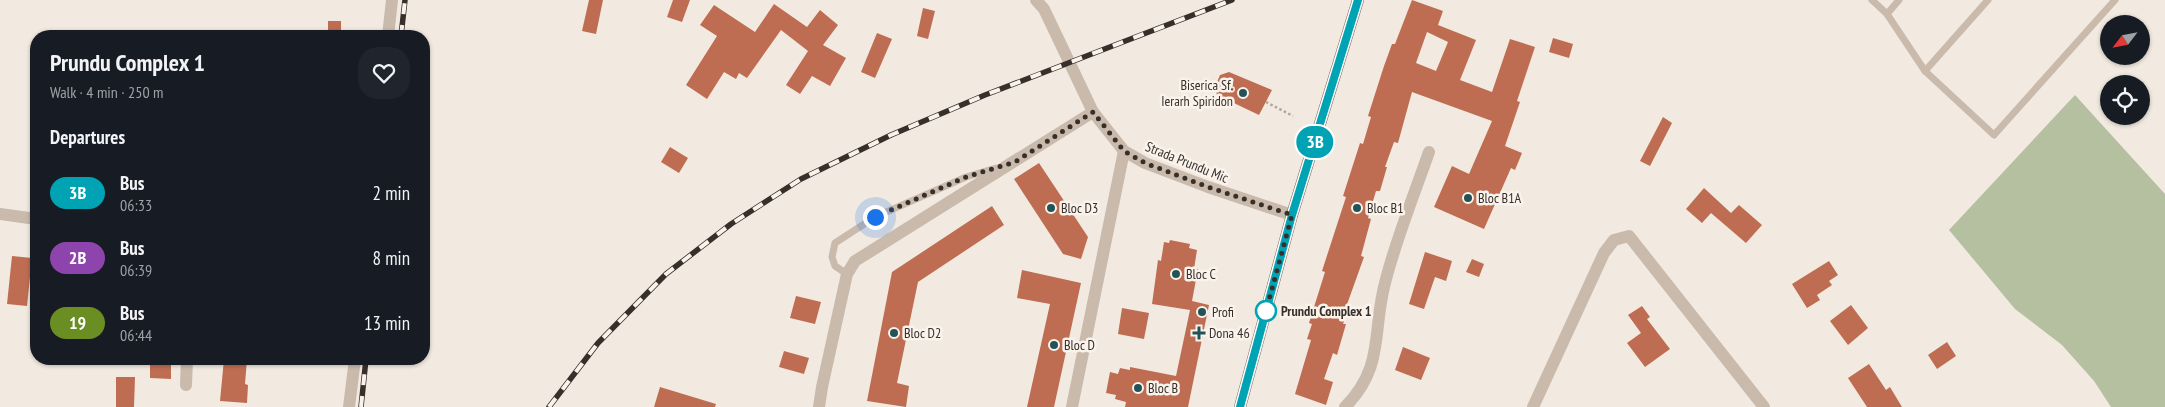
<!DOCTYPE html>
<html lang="en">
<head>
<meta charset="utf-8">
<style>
	body { margin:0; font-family:"PT Sans Narrow",sans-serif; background:#20242c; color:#f1f3f6; height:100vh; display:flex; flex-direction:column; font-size:19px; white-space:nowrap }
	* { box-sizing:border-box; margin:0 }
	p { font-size:16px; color:#9ea1a6 }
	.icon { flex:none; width:28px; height:28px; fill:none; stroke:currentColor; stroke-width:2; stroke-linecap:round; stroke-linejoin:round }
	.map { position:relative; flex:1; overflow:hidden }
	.details { position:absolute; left:30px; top:30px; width:400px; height:335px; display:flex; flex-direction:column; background:#171b24; border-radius:20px; box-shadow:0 1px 4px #0004 }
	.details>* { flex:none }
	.badge { padding:0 10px; border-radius:16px; font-size:18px; line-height:32px }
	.needle { width:32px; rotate:238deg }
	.fabs { position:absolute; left:2100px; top:15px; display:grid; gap:10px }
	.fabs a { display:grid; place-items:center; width:50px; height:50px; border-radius:50%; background:#171b24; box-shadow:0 1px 4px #0004; font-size:25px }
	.you { position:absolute; width:25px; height:25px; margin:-12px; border:4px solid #fff; border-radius:50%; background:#1a73e8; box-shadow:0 0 0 8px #1a73e833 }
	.map>.badge { position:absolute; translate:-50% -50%; box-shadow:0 0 0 2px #fff }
	h2 { padding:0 20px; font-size:19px; line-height:45px }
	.round { display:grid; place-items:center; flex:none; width:52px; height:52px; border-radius:20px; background:#20242c }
	.summary { display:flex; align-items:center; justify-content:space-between; height:85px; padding:0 20px }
	h1 { font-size:24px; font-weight:800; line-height:38px }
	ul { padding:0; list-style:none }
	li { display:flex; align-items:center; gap:15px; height:65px; padding:0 20px }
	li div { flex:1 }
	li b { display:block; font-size:19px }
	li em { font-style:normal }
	li .badge { min-width:55px; font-weight:700; text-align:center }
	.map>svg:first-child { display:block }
	.green { fill:#b5c0a1 }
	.building { fill:#be6d52; fill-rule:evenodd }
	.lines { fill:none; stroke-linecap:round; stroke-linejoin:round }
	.path { stroke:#b5a497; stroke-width:2.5; stroke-dasharray:2.5 2.5; stroke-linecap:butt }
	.service { stroke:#c9baac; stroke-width:7 }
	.minor { stroke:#c9baac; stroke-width:12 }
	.primary { stroke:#79675d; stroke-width:12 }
	.rail-casing { stroke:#382f2b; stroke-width:5.5 }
	.rail { stroke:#f9f3ec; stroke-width:4; stroke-dasharray:11; stroke-linecap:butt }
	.line-casing { stroke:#fff; stroke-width:11 }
	.line { stroke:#00a3b4; stroke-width:8 }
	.walk { stroke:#382f2b; stroke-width:5; stroke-dasharray:0 9 }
	.poi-dot { fill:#235357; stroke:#f9f3ec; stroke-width:2 }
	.stop-dot { fill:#fff; stroke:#00a3b4; stroke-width:2.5 }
	.labels { text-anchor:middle; stroke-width:5; stroke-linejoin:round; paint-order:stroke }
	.poi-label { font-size:14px; fill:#382f2b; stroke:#f9f3ec; text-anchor:start }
	.street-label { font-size:14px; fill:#382f2b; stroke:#f9f3ec }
	.stop-label { font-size:14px; font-weight:bold; fill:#382f2b; stroke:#f9f3ec; text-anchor:start }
</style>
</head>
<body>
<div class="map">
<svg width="2165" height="407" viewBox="0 0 2165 407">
	<rect width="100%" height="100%" fill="#f2eae0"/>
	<polygon class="green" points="2075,95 2165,194 2165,407 2111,407 2094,381 2062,345 2015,309 1949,230"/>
	<g class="building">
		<polygon points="589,0 603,0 596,34 582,31"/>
		<polygon points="673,0 690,0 682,22 667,17"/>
		<path d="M1412,0l31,11 -5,14 38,15 -16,40 32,12 18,-53 25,8 -18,54 3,1 -15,44 17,7 -7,17 -4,-2 -27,61 -50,-22 18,-41 17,8 23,-53 -80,-29 -14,51 -4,-1 -9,25h2l-7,24h-4l-8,27 3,1 -10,37 3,1 -19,53 3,1 -5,13h3l-9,31 -4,-2 -9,26 9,3 -7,23 -31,-11 16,-54 -4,-1 5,-15 -3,-1 16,-51 -3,-1 24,-74 -3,-1 17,-53 3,1 8,-27 -3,-1 16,-50 8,-22h3zM1427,32l21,10 -12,29 -20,-8z"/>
		<polygon points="774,4 807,27 820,10 838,25 823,45 846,58 830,86 812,76 800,94 786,85 808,51 781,30 747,78 739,73 736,79 724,72 707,99 686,85 717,36 700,25 714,5 755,32"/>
		<polygon points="923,8 935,11 928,39 917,36"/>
		<rect x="328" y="21" width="13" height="15"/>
		<polygon points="877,33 892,39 875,78 861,72"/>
		<polygon points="1553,38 1573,44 1569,58 1549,52"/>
		<polygon points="1229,72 1272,90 1259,115 1217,95 1215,87 1220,75"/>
		<polygon points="1663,117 1672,123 1650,166 1640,161"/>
		<polygon points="670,147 688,158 679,173 661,162"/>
		<polygon points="1039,163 1088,237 1081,259 1063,254 1014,179"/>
		<polygon points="1704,188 1731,213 1739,205 1762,225 1746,243 1711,213 1702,223 1686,209"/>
		<polygon points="992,206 1004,225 918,282 897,383 909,386 906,407 867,401 892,272"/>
		<polygon points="1170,240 1190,244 1189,248 1197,250 1194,269 1198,269 1192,301 1209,305 1188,407 1125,407 1126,402 1115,399 1116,395 1106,393 1110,372 1118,374 1120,368 1130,370 1130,367 1176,376 1190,310 1152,304 1158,260 1161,261 1164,242 1169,243"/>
		<polygon points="1425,252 1452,261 1446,281 1435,277 1424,309 1409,304"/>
		<polygon points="12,256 32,258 27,306 7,304"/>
		<polygon points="1472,259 1484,264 1479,277 1466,272"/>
		<polygon points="1829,261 1838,275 1829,281 1832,285 1817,295 1820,300 1807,308 1792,284"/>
		<polygon points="1022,270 1081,283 1054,407 1027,407 1050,304 1017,298"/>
		<polygon points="796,296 821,302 815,324 790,318"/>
		<polygon points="1851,305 1868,328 1848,345 1830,321"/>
		<polygon points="1642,306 1650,317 1647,319 1670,349 1645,367 1627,343 1641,333 1628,315"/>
		<polygon points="1122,308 1149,313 1144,339 1118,334"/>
		<polygon points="1947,342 1956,356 1937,369 1928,355"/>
		<polygon points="1403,347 1430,358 1421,380 1395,370"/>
		<polygon points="784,351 809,358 804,374 779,367"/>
		<polygon points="150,359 171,359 171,379 150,378"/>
		<polygon points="224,359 247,359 245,384 248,385 247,403 220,401"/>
		<polygon points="1869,364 1886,390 1890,387 1902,407 1867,407 1848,378"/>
		<polygon points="116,377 135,377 134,407 116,407"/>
		<polygon points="660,387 716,404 715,407 654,407"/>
	</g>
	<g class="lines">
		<polyline class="path" points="1266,102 1293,116"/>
		<g class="service">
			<polyline points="1872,0 1887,14 1899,0"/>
			<polyline points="1988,0 1925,71 1994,135 2115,0"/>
			<polyline points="1887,14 1925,71"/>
			<polyline points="847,274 835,266 832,257 835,243 875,217 966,177 996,168"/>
		</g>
		<g class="minor">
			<polyline points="1036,0 1044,9 1093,112 1124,151 1145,163 1208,187 1292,215"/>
			<polyline points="388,36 392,0"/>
			<polyline points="0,214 36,219"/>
			<polyline points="186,385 187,359"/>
			<polyline points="349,407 355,359"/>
			<polyline points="819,407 822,387 847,274 855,261 1093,112"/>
			<polyline points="1072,407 1124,151"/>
			<path d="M1345,407c40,-40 27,-76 40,-124 11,-44 29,-88 44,-131"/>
			<polyline points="1533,407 1604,253 1614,240 1629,236 1764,407"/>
		</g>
		<polyline class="primary" points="1240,407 1292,215 1358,0"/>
		<g class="rail-casing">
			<g id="rail">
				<polyline points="401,36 405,0"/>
				<polyline points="361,407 366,359"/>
				<polyline points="549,407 598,343 666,274 731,224 801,179 891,135 985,95 1232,0"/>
			</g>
		</g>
		<use href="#rail" class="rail"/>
	</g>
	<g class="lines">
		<g class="line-casing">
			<polyline id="line" points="1240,407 1292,215 1358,0"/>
		</g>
		<use href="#line" class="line"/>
		<polyline class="walk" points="875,217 966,177 1015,162 1093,112 1124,151 1145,163 1208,187 1292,215 1266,311"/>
	</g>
	<g class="poi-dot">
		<circle cx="1243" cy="93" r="5"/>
		<circle cx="1468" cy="198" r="5"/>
		<circle cx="1051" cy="208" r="5"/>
		<circle cx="1357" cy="208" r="5"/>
		<circle cx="1176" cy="274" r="5"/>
		<circle cx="1202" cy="312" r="5"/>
		<circle cx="894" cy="333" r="5"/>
		<path d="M1196.5 325.5h5v5h5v5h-5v5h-5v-5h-5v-5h5z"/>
		<circle cx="1054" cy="345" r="5"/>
		<circle cx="1138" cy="388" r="5"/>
	</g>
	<circle class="stop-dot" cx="1266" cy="311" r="10"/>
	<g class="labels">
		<g class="poi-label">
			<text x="1233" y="90" text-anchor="end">Biserica Sf.<tspan x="1233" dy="16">Ierarh Spiridon</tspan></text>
			<text x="1478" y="203">Bloc B1A</text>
			<text x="1061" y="213">Bloc D3</text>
			<text x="1367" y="213">Bloc B1</text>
			<text x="1186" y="279">Bloc C</text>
			<text x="1212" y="317">Profi</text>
			<text x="904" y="338">Bloc D2</text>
			<text x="1209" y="338">Dona 46</text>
			<text x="1064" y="350">Bloc D</text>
			<text x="1148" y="393">Bloc B</text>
		</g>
		<g class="street-label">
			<text transform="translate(1187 162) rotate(22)" y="5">Strada Prundu Mic</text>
		</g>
		<g class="stop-label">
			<text x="1281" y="316">Prundu Complex 1</text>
		</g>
	</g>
</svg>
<div class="fabs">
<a><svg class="needle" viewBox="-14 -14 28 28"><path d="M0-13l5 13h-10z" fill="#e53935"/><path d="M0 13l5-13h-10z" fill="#9ea1a6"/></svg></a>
<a><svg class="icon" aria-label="locate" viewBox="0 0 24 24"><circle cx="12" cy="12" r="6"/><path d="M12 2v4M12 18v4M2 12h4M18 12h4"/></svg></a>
</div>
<div class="you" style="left:875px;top:217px"></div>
<b class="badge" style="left:1315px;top:142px;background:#00a3b4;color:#fff">3B</b>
<section class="details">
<div class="summary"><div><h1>Prundu Complex 1</h1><p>Walk · 4 min · 250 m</p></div><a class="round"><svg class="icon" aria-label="heart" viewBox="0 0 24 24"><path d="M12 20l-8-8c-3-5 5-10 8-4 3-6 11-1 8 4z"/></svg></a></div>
<h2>Departures</h2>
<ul>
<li><span class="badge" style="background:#00a3b4;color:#fff">3B</span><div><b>Bus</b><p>06:33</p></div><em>2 min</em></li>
<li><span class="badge" style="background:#8e44ad;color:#fff">2B</span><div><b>Bus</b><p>06:39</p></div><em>8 min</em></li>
<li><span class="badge" style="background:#6b8e23;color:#fff">19</span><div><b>Bus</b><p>06:44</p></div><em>13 min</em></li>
</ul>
</section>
</div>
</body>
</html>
